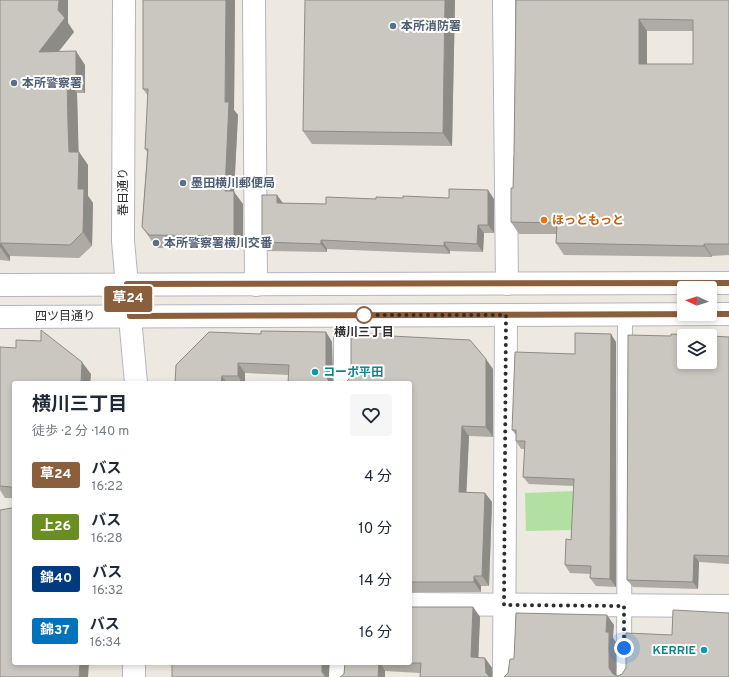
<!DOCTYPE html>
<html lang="ja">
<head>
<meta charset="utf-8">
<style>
	body { margin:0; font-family:Overpass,"Noto Sans JP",sans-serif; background:#f6f6f7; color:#1f2937; height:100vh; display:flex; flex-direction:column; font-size:15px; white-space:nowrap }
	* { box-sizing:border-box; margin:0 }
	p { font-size:13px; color:#747a83 }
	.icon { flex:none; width:22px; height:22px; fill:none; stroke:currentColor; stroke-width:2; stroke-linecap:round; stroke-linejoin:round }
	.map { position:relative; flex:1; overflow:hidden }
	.details { position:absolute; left:12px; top:381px; width:400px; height:284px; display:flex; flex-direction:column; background:#fff; border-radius:4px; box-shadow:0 2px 6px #0003 }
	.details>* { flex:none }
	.badge { padding:0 8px; border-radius:3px; font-size:14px; line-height:26px }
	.needle { width:26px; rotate:274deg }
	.fabs { position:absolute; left:677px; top:281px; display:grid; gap:8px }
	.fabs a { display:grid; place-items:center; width:40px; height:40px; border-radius:4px; background:#fff; box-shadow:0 2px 6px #0003; font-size:20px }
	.you { position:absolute; width:20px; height:20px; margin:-10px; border:3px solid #fff; border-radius:50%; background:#1a73e8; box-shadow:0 0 0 6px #1a73e833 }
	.map>.badge { position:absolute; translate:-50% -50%; box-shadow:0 0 0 2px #fff }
	.round { display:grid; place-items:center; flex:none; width:42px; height:42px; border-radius:4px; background:#f6f6f7 }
	.summary { display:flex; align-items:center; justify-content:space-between; height:68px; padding:0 20px }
	h1 { font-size:19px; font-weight:700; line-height:30px }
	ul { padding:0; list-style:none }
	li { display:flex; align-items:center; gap:12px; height:52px; padding:0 20px }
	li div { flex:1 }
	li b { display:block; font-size:15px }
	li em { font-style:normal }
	li .badge { min-width:44px; font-weight:700; text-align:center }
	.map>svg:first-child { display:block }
	.green { fill:#b2e0a2 }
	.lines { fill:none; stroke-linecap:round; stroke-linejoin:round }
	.service-casing { stroke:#b4b6bf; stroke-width:16 }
	.minor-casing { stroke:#b4b6bf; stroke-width:24 }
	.tertiary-casing { stroke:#b4b6bf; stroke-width:24 }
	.secondary-casing { stroke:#b4b6bf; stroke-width:24 }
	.service { stroke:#fff; stroke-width:14 }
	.minor { stroke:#fff; stroke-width:22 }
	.tertiary { stroke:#fff; stroke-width:22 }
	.secondary { stroke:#fff; stroke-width:22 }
	.wall { fill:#adaba4; fill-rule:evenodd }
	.shaded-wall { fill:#8d8b86 }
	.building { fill:#c9c7bf; stroke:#8d8b86; fill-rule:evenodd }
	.line-casing { stroke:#fff; stroke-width:9 }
	.line { stroke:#8b5e3c; stroke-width:6 }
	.walk { stroke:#2d2d2d; stroke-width:4; stroke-dasharray:0 7.2 }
	.service-dot { fill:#5c6f8a; stroke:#fff; stroke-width:1.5 }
	.food-dot { fill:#e8710a; stroke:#fff; stroke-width:1.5 }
	.stop-dot { fill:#fff; stroke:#8b5e3c; stroke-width:2 }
	.culture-dot { fill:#0f9aa8; stroke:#fff; stroke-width:1.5 }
	.labels { text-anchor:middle; stroke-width:4; stroke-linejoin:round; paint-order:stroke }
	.service-label { font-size:12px; font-weight:bold; fill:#4e5e75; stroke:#fff; text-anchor:start }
	.street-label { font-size:12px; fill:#2d2d2d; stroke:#fff }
	.food-label { font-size:12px; font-weight:bold; fill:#c56008; stroke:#fff; text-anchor:start }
	.stop-label { font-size:12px; font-weight:bold; fill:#2d2d2d; stroke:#fff }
	.culture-label { font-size:12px; font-weight:bold; fill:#0d838f; stroke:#fff; text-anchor:start }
</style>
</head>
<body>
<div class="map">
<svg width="729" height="677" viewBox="0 0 729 677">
	<rect width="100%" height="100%" fill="#ede9e1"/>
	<polygon class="green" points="575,491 574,530 526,531 525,493"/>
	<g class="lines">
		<g class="service-casing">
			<polyline id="service" points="624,677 625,315"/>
		</g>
		<g class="minor-casing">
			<g id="minor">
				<polyline points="254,0 256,285"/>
				<polyline points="504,0 507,284"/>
				<polyline points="345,383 345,316"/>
				<polyline points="410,604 729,606"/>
				<polyline points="340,677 341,663"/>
				<polyline points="504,677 506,315"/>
			</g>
		</g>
		<g class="tertiary-casing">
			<g id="tertiary">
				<polyline points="124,0 123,241 136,383"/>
				<polyline points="134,677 134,663"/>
			</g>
		</g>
		<g class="secondary-casing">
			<g id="secondary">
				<polyline points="0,285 729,283"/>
				<polyline points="0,317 729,314"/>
			</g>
		</g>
		<use href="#service" class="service"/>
		<use href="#minor" class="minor"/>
		<use href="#tertiary" class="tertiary"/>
		<use href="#secondary" class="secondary"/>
	</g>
	<g class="wall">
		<polygon points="0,0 68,23 74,32 59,51 85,65 85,93 77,93 78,138 78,152 79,152 88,165 88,196 93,203 92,246 79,258 10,256 10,261 0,260"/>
		<polygon points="143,0 235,0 234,110 238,115 234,192 243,204 243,249 158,248 151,240 142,227 147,152 145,149 148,96 143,89"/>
		<polygon points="455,0 452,146 312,144 303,131"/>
		<path d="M516,0h213v255l-17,1v1l-148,-2 -8,-12v-9h-37l-8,-12 2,-34 1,-35zM647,31h46v33h-46z"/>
		<polygon points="277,195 283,203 326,204 376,199 403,198 494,199 494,233 484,233 483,252 450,251 450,254 327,249 327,252 268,251 262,242"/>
		<polygon points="326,332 332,342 333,383 288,383 289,375 245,373 245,383 175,383 261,334"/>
		<polygon points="391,334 393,337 493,369 493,437 469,436 466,492 485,493 492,502 489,586 481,586 481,592 410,592 410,383"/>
		<polygon points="671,336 729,337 729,564 699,562 698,589 633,587 627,580"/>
		<polygon points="616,342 616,587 596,586 590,578 591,574 570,573 565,565 571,540 574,486 529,484 523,477 525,449 521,449 516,441 516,435 512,430 575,354"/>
		<polygon points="0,347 91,374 90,383 14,383 14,498 5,498 0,490"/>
		<polygon points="410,607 473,607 480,617 478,658 485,658 492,668 492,677 420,677 420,673 385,671 385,677 340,677 344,674 345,663 410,663"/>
	</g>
	<g class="shaded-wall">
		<polygon points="59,0 68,0 68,23 74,32 48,65 39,52 58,10"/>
		<polygon points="226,0 235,0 234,110 238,115 234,192 243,204 243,249 234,236 225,191"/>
		<polygon points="445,0 455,0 452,146 443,133"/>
		<polygon points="639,19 647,31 647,75 639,64"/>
		<polygon points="76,51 85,65 85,93 76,80"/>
		<polygon points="67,80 77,93 79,163 79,152 88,165 88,196 93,203 92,246 83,232 78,189 69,152 68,125"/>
		<polygon points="488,190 494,199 494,233 488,225"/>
		<polygon points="277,195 283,204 277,203"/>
		<polygon points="478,225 484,233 483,252 477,244"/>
		<polygon points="321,240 327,249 327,252 321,244"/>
		<polygon points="444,242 450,251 450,254 444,246"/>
		<polygon points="1,243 10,256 10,261 0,247"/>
		<polygon points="704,244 712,256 712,257 704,246"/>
		<polygon points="326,332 332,342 333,383 330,383 328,380 326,374"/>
		<polygon points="611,334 616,342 616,587 610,579"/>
		<polygon points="486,359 493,369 493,437 486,427"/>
		<polygon points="82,362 91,374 90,383 81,383"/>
		<polygon points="238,363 245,373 245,383 242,383 238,376"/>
		<polygon points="222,376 227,383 221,383"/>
		<polygon points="462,426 469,436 466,502 459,492"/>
		<polygon points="485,493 492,502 489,586 482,576"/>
		<polygon points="694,555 699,562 698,589 693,582"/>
		<polygon points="474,576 481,586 481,592 474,582"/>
		<polygon points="473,607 480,617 478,667 471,657"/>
		<polygon points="607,615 614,625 613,638 616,642 616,677 614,677 609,668 606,632"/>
		<polygon points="485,658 492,668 492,677 489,677 486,673"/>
		<polygon points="80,663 89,663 88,677 79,677"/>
		<polygon points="322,663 329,663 329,677 325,677 322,672"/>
		<polygon points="379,663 380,663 385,671 385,677 378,677"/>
	</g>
	<g class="building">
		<polygon points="0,0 59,0 58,10 65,18 39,52 76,51 76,80 67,80 68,125 69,152 79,152 78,189 84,189 83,232 70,245 1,243 0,247"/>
		<polygon points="143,0 226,0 225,102 229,102 225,191 234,191 234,236 149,235 142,227 148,149 145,149 148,89 143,89"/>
		<polygon points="305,0 445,0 443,133 303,131"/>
		<path d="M516,0h213v244h-25v2l-148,-3 1,-20 -46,-1v-34h2l1,-35zM639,19l54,1v44h-54z"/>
		<polygon points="449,189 488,190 488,225 478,225 477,244 444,242 444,246 321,240 321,244 262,242 262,195 277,195 277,203 326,204 326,197 376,199 376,197 403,198 403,196 449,198"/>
		<polygon points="41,330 82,362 81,383 14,383 14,489 11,487 0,486 0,347 16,348 16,340 41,341"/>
		<polygon points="261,331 326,332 326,374 328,380 331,383 288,383 289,365 238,363 238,376 222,376 221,383 175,383 176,365 209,332 261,334"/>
		<polygon points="351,333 391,334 391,336 470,340 486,359 486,427 462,426 459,492 485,493 482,576 474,576 474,582 410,582 410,383 345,383 349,379 351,374"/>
		<polygon points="575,333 611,334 610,579 590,578 591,566 565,565 566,539 571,540 574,479 523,477 525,441 516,441 516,430 512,430 515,352 575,354"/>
		<polygon points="671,334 707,336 684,336 684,362 710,362 710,336 729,337 729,556 694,555 693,582 627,580 628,335 671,336"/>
		<polygon points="14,506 14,663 80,663 79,677 0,677 0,510 12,508"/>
		<polygon points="410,607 473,607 471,657 485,658 486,673 490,677 420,677 421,663 410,663"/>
		<polygon points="673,610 729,613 729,677 504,677 508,673 510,659 514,659 516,613 607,615 606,632 609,632 609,668 613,674 618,676 622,674 626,668 626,633 672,635"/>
		<polygon points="172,663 322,663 322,672 326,677 172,677"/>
		<polygon points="345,663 379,663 378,677 340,677 344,674"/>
	</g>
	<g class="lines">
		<g class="line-casing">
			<polyline id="line" points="729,283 127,284 130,316 729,314"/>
		</g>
		<use href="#line" class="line"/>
		<polyline class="walk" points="364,315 360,315 506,315 504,605 624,606 624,648"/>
	</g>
	<g class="service-dot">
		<circle cx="393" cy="26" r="4"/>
		<circle cx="14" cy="83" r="4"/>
		<circle cx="183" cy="183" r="4"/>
		<circle cx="156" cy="243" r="4"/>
	</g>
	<circle class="food-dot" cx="544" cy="220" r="4"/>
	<circle class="stop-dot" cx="364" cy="315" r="8"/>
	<g class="culture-dot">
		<circle cx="315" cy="372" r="4"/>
		<circle cx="704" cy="650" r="4"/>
	</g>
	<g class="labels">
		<g class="service-label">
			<text x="401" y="30">本所消防署</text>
			<text x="22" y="87">本所警察署</text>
			<text x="191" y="187">墨田横川郵便局</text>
			<text x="164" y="247">本所警察署横川交番</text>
		</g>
		<g class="street-label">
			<text transform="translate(123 192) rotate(-90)" y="4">春日通り</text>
			<text x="65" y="320">四ツ目通り</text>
		</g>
		<g class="food-label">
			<text x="552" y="224">ほっともっと</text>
		</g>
		<g class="stop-label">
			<text x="364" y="336">横川三丁目</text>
		</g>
		<g class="culture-label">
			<text x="323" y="376">コーポ平田</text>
			<text x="696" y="654" text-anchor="end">KERRIE</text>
		</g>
	</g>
</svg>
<div class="fabs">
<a><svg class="needle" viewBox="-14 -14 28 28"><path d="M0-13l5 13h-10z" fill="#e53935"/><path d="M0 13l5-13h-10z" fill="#747a83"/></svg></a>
<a><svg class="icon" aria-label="layers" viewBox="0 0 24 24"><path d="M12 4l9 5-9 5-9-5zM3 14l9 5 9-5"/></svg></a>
</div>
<div class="you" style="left:624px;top:648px"></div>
<b class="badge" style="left:128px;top:299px;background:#8b5e3c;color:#fff">草24</b>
<section class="details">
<div class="summary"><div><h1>横川三丁目</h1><p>徒歩 · 2 分 · 140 m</p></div><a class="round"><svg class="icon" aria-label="heart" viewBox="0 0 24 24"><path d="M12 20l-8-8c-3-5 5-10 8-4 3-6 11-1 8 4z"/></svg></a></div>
<ul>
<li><span class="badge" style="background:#8b5e3c;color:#fff">草24</span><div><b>バス</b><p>16:22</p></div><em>4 分</em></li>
<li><span class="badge" style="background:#6b8e23;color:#fff">上26</span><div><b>バス</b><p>16:28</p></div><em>10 分</em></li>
<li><span class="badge" style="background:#003b80;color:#fff">錦40</span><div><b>バス</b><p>16:32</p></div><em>14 分</em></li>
<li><span class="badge" style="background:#0072bc;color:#fff">錦37</span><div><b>バス</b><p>16:34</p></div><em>16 分</em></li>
</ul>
</section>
</div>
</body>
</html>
